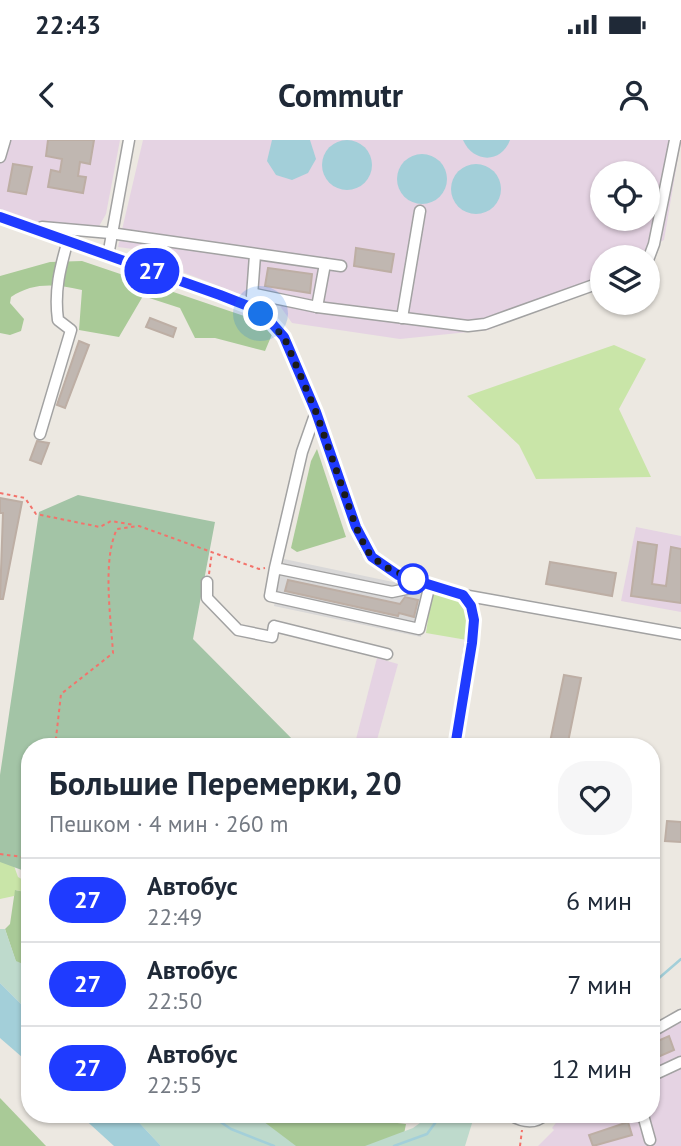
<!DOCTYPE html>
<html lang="ru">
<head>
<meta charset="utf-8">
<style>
	body { margin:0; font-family:"PT Sans",sans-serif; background:#f6f6f7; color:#1f2937; height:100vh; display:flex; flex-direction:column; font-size:26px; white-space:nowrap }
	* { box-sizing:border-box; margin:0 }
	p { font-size:23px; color:#747a83 }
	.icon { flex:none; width:38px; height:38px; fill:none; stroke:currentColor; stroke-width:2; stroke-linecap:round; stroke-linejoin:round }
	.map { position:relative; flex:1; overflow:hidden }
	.sheet { position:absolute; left:21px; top:598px; width:639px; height:385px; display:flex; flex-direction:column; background:#fff; border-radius:28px; box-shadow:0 2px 5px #0004 }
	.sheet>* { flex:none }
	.badge { padding:0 14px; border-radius:23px; font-size:24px; line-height:46px }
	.controls { position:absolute; left:590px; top:21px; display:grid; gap:14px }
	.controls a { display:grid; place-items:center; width:70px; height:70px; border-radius:50%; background:#fff; box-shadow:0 2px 5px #0004; font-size:35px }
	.you { position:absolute; width:35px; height:35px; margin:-18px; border:5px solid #fff; border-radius:50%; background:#1a73e8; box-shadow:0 0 0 10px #1a73e833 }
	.map>.badge { position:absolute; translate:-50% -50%; box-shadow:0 0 0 4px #fff }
	.round { display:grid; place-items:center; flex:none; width:74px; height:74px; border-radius:28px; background:#f6f6f7 }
	.head { display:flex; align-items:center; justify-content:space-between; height:119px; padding:0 28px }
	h1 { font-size:33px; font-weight:800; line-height:52px }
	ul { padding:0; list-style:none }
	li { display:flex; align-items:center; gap:21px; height:84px; padding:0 28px; border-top:2px solid #e0e1e3 }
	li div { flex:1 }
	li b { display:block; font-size:26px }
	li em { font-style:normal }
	li .badge { min-width:77px; font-weight:700; text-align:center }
	.status { display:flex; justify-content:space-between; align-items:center; height:49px; padding:0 35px; background:#fff; direction:ltr }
	.status svg { height:19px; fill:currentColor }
	header { display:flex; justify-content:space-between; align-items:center; height:91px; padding:0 28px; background:#fff; font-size:32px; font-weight:800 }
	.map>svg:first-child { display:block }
	.residential { fill:#d9d8d8 }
	.industrial { fill:#e5d3e3; fill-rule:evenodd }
	.grass { fill:#c9e5a8 }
	.forest { fill:#a9ca97 }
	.wetland { fill:#bedacc }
	.cemetery { fill:#a3c4a6 }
	.water { fill:#a3cfd9 }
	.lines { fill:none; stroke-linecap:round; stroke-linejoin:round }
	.stream { stroke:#a3cfd9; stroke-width:2.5 }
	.building { fill:#c0b7b1; stroke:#bdaea4; stroke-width:2 }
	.minor-casing { stroke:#a2a2a2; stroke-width:13 }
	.path { stroke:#f3736b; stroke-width:2; stroke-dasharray:3.5 3.5; stroke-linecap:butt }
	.minor { stroke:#fff; stroke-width:10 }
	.line-casing { stroke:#fff; stroke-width:16 }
	.line { stroke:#1f3bff; stroke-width:10 }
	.walk { stroke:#1b1b1b; stroke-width:7; stroke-dasharray:0 12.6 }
	.stop-dot { fill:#fff; stroke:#1f3bff; stroke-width:3.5 }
</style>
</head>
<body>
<div class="status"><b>22:43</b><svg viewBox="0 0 49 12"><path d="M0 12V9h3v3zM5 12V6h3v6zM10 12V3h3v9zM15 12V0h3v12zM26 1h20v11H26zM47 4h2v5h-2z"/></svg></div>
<header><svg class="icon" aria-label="back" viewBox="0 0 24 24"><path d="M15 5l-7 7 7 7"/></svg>Commutr<svg class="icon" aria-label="person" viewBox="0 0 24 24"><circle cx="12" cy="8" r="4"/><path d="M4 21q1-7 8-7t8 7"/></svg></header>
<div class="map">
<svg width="681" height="1006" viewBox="0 0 681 1006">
	<rect width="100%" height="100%" fill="#ece8e1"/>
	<polygon class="residential" points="284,419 431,450 421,497 274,466"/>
	<g class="industrial">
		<polygon points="0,0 120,0 106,74 98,88 26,81 0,71"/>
		<path d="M143,0h538l-17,100 -32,17h-30v17l-75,40 -39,16 -88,9 -108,-16 -12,-17 -21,-4 -3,-5 -14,-2 -101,-39 -1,-6 -22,-3zM602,33h46v46h-46z"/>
		<polygon points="636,387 681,396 681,472 621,461"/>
		<polygon points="377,518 398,524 375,607 371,607 355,603"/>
		<polygon points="681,882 681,1006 538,1006 554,990 552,988 562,975 651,975 651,898"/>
	</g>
	<g class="grass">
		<polygon points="614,205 646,219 619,269 651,337 536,339 519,305 467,256"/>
		<path d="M432,451c32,8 39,15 35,49l-41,-7z"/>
		<polygon points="0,664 8,709 18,737 30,744 30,753 16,750 14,756 0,759"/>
	</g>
	<g class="forest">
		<path d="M82,121l171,58 20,13 -8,19 -50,-13h-20l-15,-30 -37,-12 -24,41 -40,-7 3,-40c-26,-6 -49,-8 -71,7l-1,6 14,16 -3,12 -11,4 -10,-2v-57l50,-14z"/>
		<polygon points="317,309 346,397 297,412 291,408 311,321"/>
		<polygon points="15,750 30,753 30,827 16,822 5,789 10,784"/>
		<polygon points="0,958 46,1006 0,1006"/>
		<polygon points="251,975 358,975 372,980 406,984 403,999 381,1006 284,1006"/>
	</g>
	<g class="wetland">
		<polygon points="0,789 5,789 16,821 30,827 30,873 0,843"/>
		<polygon points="132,975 255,975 296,1006 161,1006"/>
		<polygon points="431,975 470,975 473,980 465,1006 365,1006 413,988"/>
	</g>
	<polygon class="cemetery" points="78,355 215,382 193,499 300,607 30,607 30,733 0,722 0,635 39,372"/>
	<g class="water">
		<polygon points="272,0 310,0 316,19 308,33 292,40 276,35 267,21"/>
		<path d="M463,0h47c-9,24 -37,23 -47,0z"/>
		<circle cx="347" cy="25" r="25"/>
		<circle cx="422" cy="39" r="25"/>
		<circle cx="476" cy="49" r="25"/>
		<polygon points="0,843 30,873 30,924 0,898"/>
		<polygon points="80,975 132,975 161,1006 114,1006"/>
	</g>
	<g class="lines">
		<g class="stream">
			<polyline points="651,845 681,819"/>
			<polyline points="210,975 231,989 274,1006"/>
			<polyline points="394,1006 427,994 441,975"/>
		</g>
	</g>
	<g class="building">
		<polygon points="48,0 94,0 90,24 80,22 78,36 86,37 83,53 48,47 51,30 60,32 62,19 46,16"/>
		<polygon points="13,24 32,27 26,54 8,51"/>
		<polygon points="356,108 394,114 391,132 354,126"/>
		<polygon points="268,128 312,134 310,153 265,146"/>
		<polygon points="150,178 176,188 173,197 146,187"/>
		<polygon points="79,201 89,205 65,268 57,265"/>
		<polygon points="37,301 49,303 41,324 30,320"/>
		<polygon points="0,358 22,362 3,459 0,459 3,373 0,373"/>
		<polygon points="638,402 657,405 652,444 666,446 671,407 681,409 681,463 631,456"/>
		<polygon points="550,422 616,433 612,456 546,444"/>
		<polygon points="288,440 400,464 405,457 418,460 414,477 399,473 398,476 285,451"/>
		<polygon points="564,535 581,538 567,607 549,607"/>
		<polygon points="667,681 681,682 681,702 665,701"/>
		<polygon points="669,896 674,910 651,920 651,904"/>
		<polygon points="628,982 632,995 593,1006 589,995"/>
	</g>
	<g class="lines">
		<g class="minor-casing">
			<g id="minor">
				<polyline points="0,17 5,0"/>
				<polyline points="0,76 220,155 248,166 269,180 284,197 316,272 356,387 367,411 383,426 399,434 463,455 681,494"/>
				<polyline points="42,87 110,93 341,126"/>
				<polyline points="108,116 129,0"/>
				<polyline points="648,120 654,104 675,0"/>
				<polyline points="252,156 255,115"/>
				<polyline points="248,166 255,154 317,167 468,186 485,184 602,142"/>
				<polyline points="317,167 325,124"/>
				<polyline points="402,178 420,71"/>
				<path d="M40,294l31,-104 -13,-10c-4,-29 2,-52 10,-80"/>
				<polyline points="275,428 270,456 419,489 430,444 392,452 275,428 302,312 316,272"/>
				<polyline points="207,442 207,458 238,490 272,497 274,486 387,514"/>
				<polyline points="455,607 474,480 471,466 463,455"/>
				<polyline points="651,892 681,875"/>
				<polyline points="651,936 681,922"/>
				<path d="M510,975c12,7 24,10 35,0"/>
				<polyline points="643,975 650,1000"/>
			</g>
		</g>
		<g class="path">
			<polyline points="0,353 25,358 36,374 100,387 111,381 134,385"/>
			<polyline points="209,434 212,412"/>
			<path d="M55,607l6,-53 52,-41c-2,-34 -11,-93 4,-124l22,-3 120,43 6,-1"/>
			<polyline points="0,714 30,718"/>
			<polyline points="520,1006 522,990"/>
		</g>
		<use href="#minor" class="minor"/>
	</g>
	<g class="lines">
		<g class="line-casing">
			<polyline id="line" points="0,77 220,155 248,166 269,180 284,197 316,272 356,387 372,417 398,435 463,455 471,466 474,480 472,503 455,607"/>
		</g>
		<use href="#line" class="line"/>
		<polyline class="walk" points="261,174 284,197 316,272 356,387 367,411 383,426 413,439"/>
	</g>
	<circle class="stop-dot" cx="413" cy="439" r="14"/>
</svg>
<div class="controls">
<a><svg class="icon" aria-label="locate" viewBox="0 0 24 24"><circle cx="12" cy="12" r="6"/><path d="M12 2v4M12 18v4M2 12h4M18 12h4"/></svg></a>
<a><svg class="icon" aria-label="layers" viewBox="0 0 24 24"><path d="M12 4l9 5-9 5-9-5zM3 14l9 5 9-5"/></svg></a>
</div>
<div class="you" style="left:261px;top:174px"></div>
<b class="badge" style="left:152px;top:131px;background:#1f3bff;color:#fff">27</b>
<section class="sheet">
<div class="head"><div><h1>Большие Перемерки, 20</h1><p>Пешком · 4 мин · 260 m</p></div><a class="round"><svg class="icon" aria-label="heart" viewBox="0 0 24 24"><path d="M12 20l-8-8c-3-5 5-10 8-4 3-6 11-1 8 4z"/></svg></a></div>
<ul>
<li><span class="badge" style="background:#1f3bff;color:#fff">27</span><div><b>Автобус</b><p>22:49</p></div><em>6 мин</em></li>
<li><span class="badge" style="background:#1f3bff;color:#fff">27</span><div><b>Автобус</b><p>22:50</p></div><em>7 мин</em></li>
<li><span class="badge" style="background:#1f3bff;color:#fff">27</span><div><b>Автобус</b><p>22:55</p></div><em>12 мин</em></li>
</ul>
</section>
</div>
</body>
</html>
